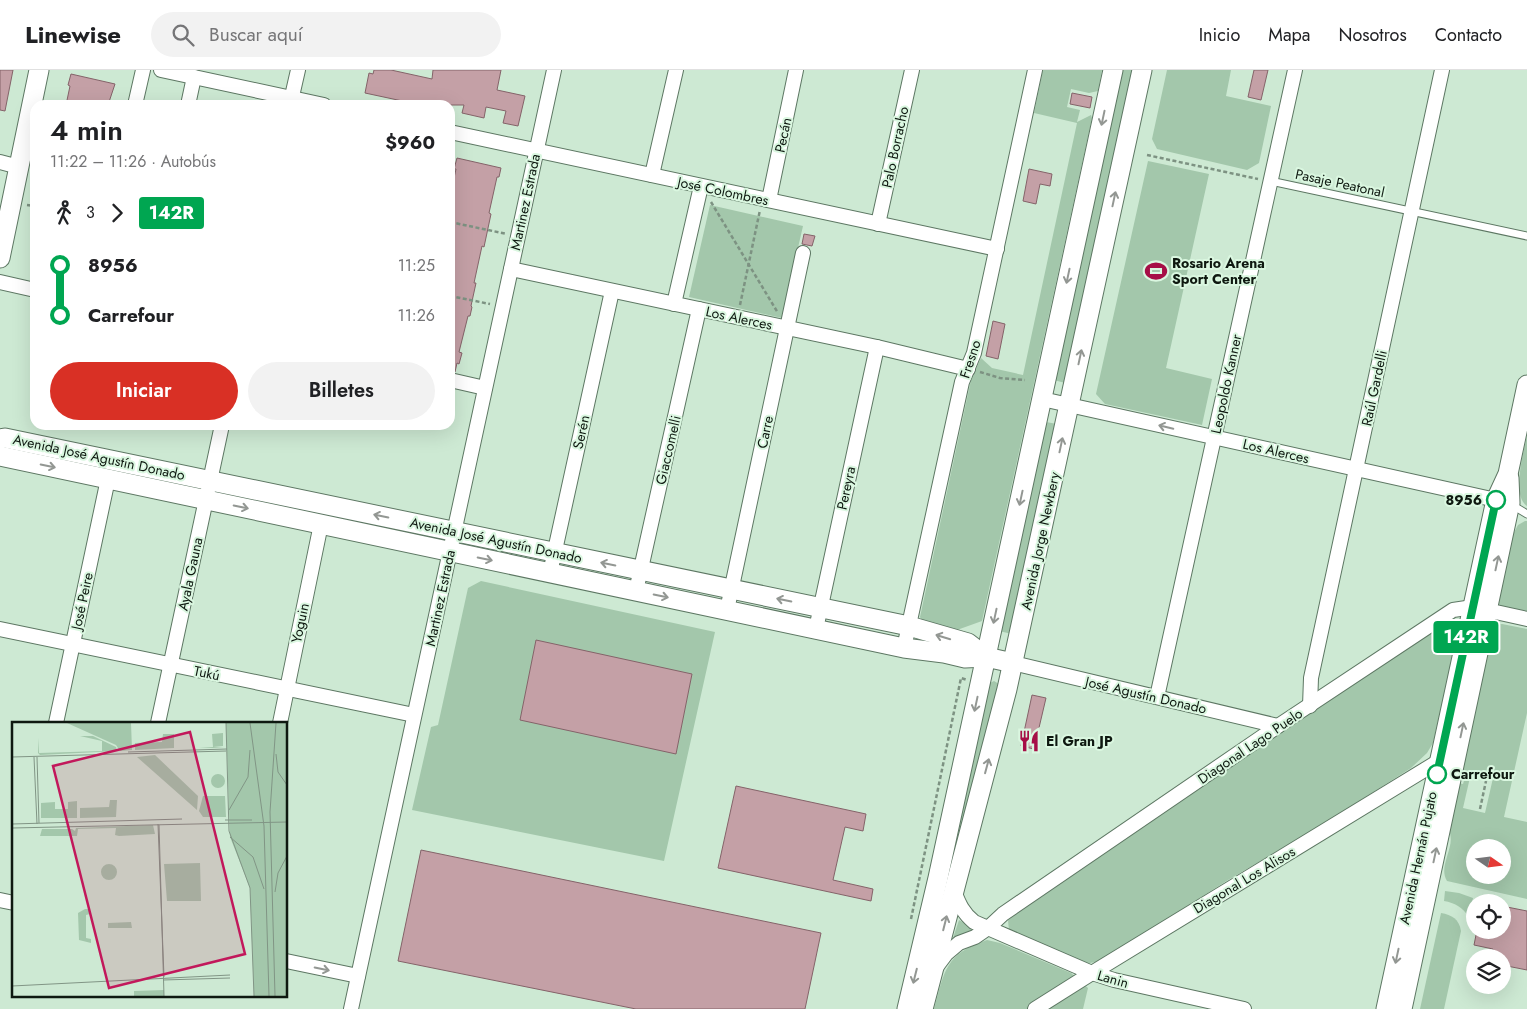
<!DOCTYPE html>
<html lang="es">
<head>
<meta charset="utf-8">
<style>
	body { margin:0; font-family:Jost,sans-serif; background:#f2f2f2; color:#202124; height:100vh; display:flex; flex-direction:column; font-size:19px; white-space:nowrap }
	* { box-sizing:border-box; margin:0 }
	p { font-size:16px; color:#757577 }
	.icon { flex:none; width:28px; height:28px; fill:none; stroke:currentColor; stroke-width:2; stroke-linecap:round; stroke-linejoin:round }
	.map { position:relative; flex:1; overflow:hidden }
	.sheet { position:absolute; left:30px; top:30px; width:425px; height:330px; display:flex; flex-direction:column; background:#fff; border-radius:15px; box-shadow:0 5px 20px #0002 }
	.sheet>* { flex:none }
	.badge { padding:0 10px; border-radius:4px; font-size:18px; line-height:32px }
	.needle { width:32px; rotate:104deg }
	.buttons { position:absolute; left:1466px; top:769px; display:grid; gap:10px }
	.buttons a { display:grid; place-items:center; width:45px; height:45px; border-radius:50%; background:#fff; box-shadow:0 5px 20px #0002; font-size:25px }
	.map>.badge { position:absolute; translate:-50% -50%; box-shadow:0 0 0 2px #fff }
	.legs { display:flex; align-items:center; gap:8px; height:55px; padding:0 20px; font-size:16px }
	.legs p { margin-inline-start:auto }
	.overview { display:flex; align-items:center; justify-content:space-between; height:85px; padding:0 20px }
	h1 { font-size:28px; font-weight:600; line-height:38px }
	.action { display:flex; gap:10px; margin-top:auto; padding:10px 20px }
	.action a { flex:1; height:58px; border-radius:30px; background:#d93025; color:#fff; font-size:20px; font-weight:600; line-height:58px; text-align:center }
	.action a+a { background:#f2f2f2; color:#202124 }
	ul { padding:0 20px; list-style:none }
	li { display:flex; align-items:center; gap:18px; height:50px; font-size:19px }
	li i { display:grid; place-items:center; width:8px; height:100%; margin:0 6px; background:currentColor }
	li i::after { content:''; width:12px; height:12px; margin:-6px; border:4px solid; border-radius:50%; background:#fff }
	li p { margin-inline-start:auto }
	li:first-child i { background:linear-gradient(#0000 50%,currentColor 0) }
	li:last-child i { background:linear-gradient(currentColor 50%,#0000 0) }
	header { display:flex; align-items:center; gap:30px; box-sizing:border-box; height:70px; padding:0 25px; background:#fff; border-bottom:1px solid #e0e0e0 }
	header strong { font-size:24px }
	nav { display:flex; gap:28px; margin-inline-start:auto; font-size:18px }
	.search { width:350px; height:45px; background:#f2f2f2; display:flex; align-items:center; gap:12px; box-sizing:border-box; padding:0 18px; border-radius:28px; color:#757577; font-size:19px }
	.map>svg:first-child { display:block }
	.green { fill:#a3c7ab; fill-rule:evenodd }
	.building { fill:#c4a0a6; stroke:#846369 }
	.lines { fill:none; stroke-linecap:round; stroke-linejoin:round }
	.lane-casing { stroke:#5d7763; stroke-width:9 }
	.street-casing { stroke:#5d7763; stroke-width:16 }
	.secondary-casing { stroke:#5d7763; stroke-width:21 }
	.path { stroke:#7d9282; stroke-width:2.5; stroke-dasharray:4 2.5; stroke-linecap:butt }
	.lane { stroke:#fff; stroke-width:7 }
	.street { stroke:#fff; stroke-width:14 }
	.secondary { stroke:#fff; stroke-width:19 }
	.oneway { stroke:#939793 }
	.line-1-casing { stroke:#fff; stroke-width:11 }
	.line-1 { stroke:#00a651; stroke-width:8 }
	.stop-1-dot { fill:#fff; stroke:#00a651; stroke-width:2.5 }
	.labels { text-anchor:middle; stroke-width:4; stroke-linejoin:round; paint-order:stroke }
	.street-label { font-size:14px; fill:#0e1810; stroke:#daf7e0 }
	.poi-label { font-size:14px; font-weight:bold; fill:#0e1810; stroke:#daf7e0; text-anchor:start }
	.stop-label { font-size:14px; font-weight:bold; fill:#0e1810; stroke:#daf7e0; text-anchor:end }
	.inset-road { fill:none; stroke:#819585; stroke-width:1 }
	.view { fill:#c2185b; fill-opacity:0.15; stroke:#c2185b; stroke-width:2.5 }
	.inset-edge { fill:none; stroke:#0e1810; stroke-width:2.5 }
</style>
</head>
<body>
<header>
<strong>Linewise</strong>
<div class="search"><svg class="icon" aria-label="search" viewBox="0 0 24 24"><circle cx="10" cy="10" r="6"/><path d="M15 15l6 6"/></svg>Buscar aquí</div>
<nav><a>Inicio</a><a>Mapa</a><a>Nosotros</a><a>Contacto</a></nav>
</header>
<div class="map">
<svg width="1527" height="939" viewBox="0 0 1527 939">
	<rect width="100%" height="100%" fill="#cde9d3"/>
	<g class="green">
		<polygon points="1043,0 1102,0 1098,21 1089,23 1071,19 1067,37 1080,40 1077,52 1091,45 1092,48 982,551 957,560 923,552 920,547 971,310 981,288 992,298 1023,305 1077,53 1034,43"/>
		<polygon points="1120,0 1133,0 1065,313 1054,310"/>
		<polygon points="1167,0 1231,0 1226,26 1271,36 1259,93 1247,100 1157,79 1152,69"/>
		<polygon points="1148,91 1209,104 1166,298 1212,309 1202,355 1105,334 1096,324"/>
		<polygon points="710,135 803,156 782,248 689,227"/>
		<polygon points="1046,352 1057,354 1012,564 999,561"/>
		<path d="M1527,365v71c-16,-11 -3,-54 0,-71z"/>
		<polygon points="1525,451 1527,451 1527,541 1502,537 1496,532 1512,466 1518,455"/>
		<polygon points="481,511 715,562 664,791 412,740 431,657 438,655 468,518"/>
		<polygon points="1442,553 1450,554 1456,560 1456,570 1433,673 1427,683 1411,698 1320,756 1228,810 1101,891 1090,893 1080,892 1009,861 1008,850"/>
		<path d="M1502,554l25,5v84l-23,104 23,5v77l-80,-18c-10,-16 11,-36 1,-52l10,-46 5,1 2,-7 -5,-2 30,-143 5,-7zM1471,703l22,5 -8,35 -22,-5zM1475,778h27v27h-27z"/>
		<polygon points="994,611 999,614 998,621 919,915 988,614"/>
		<path d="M1445,821l14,2 14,5 -4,19c-7,-10 -14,-14 -25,-16z"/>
		<path d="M1441,843c11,2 18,6 20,18l-17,78h-24z"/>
		<polygon points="959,850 974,859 954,869 953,868"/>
		<path d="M987,870l13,3 71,30 17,15 -5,21h-149c11,-39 11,-55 53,-69z"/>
	</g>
	<g class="building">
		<polygon points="0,0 13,0 5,41 0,40"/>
		<polygon points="374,0 391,0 432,9 433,0 501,0 497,20 525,26 518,56 503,53 506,41 486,37 484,48 462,43 464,35 421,35 365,23 369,3 373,4"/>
		<polygon points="1254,0 1268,0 1261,30 1248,27"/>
		<polygon points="71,4 115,14 108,35 66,35 70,16 68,15"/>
		<polygon points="1072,23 1092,27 1090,38 1070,34"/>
		<polygon points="457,88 501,98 499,107 497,107 489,143 491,144 484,177 482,176 474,213 476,213 471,236 472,237 470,246 468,246 459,282 462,283 459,294 457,293 455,302 450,301 450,264 454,245 450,245 450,126 456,99 454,99"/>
		<polygon points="1029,99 1052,104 1050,116 1040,114 1036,134 1023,131"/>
		<polygon points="804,164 815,166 812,176 802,174"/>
		<polygon points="993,251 1005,254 998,289 986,286"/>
		<polygon points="536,570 692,604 676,684 520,650"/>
		<polygon points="1032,625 1046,628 1034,679 1021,676"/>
		<polygon points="736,716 866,744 863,761 845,757 833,810 873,819 871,831 718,798"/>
		<polygon points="421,780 821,863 805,939 636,939 398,891"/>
		<polygon points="1502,836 1527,841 1527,900 1502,895 1502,888 1492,888 1493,879 1474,875 1477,860 1502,860"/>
	</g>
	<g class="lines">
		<g class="lane-casing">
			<g id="lane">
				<polyline points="1270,111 1527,166"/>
				<polyline points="1512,435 1527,444"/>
			</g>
		</g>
		<g class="street-casing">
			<g id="street">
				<polyline points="161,0 324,35"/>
				<polyline points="135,35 143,0"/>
				<polyline points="188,35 194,7"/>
				<polyline points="290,35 298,0"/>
				<polyline points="450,62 997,179"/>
				<polyline points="0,92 19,97"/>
				<polyline points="652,105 676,0"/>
				<polyline points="769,130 796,0"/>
				<polyline points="878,154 912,0"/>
				<polyline points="511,199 877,277 968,299"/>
				<polyline points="0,212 35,220"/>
				<polyline points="674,234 701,116"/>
				<polyline points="450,310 485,318"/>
				<polyline points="1042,329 1505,432"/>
				<polyline points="550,503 612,221"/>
				<polyline points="636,521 699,239"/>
				<polyline points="727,540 803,183"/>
				<polyline points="0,559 414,645"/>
				<polyline points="816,559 877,277"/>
				<polyline points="904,578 962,312 974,283 1035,0"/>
				<polyline points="1013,593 1278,656"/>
				<polyline points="1157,627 1295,0"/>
				<polyline points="1310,636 1311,608 1442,0"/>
				<polyline points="56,653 108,409"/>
				<polyline points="158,653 222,355"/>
				<polyline points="280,653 321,454"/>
				<path d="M954,821c5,13 9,22 20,31l118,51 22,7 130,29"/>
				<polyline points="0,830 14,833"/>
				<polyline points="286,891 358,906"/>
				<polyline points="937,896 946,884 959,873 975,867 988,858 1003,844 1278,656 1453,540 1473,537 1527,549"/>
				<polyline points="351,939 554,0"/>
				<polyline points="1035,939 1092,903 1439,691 1444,692"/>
			</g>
		</g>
		<g class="secondary-casing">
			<g id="secondary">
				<polyline points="0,188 39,0"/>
				<polyline points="0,369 5,368 909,556 968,573 986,587"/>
				<polyline points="0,386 904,578 944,583 965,588 986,587 1013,593"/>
				<polyline points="907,939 938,808 1113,0"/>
				<polyline points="923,939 1007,619 1142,0"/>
				<polyline points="1386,939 1496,430 1508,404 1527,315"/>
				<polyline points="1402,939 1510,433 1509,408"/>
			</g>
		</g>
		<g class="path">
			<polyline points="1147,85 1258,109"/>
			<polyline points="711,132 778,243"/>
			<polyline points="27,135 35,136"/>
			<polyline points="450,152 507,164"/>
			<polyline points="450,226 490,234"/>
			<polyline points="740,235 760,140"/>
			<polyline points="980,302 1000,308 1025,310"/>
			<polyline points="1480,739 1486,711"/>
			<polyline points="911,849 961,608 967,610"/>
		</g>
		<use href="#lane" class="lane"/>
		<use href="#street" class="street"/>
		<use href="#secondary" class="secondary"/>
	</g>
	<defs><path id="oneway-shaft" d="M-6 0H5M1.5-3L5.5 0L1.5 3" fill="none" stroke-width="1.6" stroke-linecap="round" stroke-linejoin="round" transform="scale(1.25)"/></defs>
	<g class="oneway">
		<use href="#oneway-shaft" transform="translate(1103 48) rotate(102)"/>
		<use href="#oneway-shaft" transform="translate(1114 129) rotate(-78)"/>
		<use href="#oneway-shaft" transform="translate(1068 206) rotate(102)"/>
		<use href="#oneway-shaft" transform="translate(1080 287) rotate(-78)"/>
		<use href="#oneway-shaft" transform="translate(1166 357) rotate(-167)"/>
		<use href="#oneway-shaft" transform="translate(1061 375) rotate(-78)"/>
		<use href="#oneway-shaft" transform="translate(48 396) rotate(12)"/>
		<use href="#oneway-shaft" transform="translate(1021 428) rotate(102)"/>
		<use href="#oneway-shaft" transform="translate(241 437) rotate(12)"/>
		<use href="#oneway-shaft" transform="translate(381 446) rotate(-168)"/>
		<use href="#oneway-shaft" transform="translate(485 489) rotate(12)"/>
		<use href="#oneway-shaft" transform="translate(1497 493) rotate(-78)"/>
		<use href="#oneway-shaft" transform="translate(608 494) rotate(-168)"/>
		<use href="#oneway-shaft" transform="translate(661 526) rotate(12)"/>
		<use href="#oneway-shaft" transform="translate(784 530) rotate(-168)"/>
		<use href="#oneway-shaft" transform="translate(995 546) rotate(102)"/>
		<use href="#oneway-shaft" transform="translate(943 567) rotate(-163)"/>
		<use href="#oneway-shaft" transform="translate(976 634) rotate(102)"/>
		<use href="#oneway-shaft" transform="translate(1462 660) rotate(-78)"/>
		<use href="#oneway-shaft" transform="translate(987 696) rotate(-75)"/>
		<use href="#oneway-shaft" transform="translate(1435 785) rotate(-78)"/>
		<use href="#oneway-shaft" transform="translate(945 853) rotate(-76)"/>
		<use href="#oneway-shaft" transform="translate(1397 886) rotate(102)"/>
		<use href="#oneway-shaft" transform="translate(322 899) rotate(12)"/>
		<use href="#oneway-shaft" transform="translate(915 906) rotate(104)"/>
	</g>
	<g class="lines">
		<g class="line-1-casing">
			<polyline id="line-1" points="1437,704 1496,430"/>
		</g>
		<use href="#line-1" class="line-1"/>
	</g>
	<defs>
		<g id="stadium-bare" transform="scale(1.725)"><path d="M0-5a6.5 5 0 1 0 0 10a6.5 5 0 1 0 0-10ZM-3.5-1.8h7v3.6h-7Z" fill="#a60f47" stroke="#daf7e0" stroke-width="2.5" paint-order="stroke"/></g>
		<g id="restaurant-bare" transform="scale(1.725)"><path d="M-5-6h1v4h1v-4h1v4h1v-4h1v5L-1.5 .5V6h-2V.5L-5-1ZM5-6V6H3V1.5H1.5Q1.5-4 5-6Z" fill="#a60f47" stroke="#daf7e0" stroke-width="2.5" paint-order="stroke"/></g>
	</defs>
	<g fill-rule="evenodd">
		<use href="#stadium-bare" x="1156" y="201"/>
		<use href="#restaurant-bare" x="1029" y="671"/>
	</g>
	<g class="stop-1-dot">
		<circle cx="1496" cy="430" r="9"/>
		<circle cx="1437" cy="704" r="9"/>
	</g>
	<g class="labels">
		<g class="street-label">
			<text transform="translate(783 65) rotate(-78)" y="5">Pecán</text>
			<text transform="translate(895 77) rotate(-78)" y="5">Palo Borracho</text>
			<text transform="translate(1340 113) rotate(12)" y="5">Pasaje Peatonal</text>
			<text transform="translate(723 121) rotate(12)" y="5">José Colombres</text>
			<text transform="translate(525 132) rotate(-78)" y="5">Martinez Estrada</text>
			<text transform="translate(739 248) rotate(12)" y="5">Los Alerces</text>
			<text transform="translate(970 289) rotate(-72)" y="5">Fresno</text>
			<text transform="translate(1226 314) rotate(-78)" y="5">Leopoldo Kanner</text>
			<text transform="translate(1374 318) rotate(-78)" y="5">Raúl Gardelli</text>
			<text transform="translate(581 362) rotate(-78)" y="5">Serén</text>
			<text transform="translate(765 362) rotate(-78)" y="5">Carre</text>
			<text transform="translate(668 380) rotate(-77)" y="5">Giaccomelli</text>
			<text transform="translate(1276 381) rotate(13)" y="5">Los Alerces</text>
			<text transform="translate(99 387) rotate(12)" y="5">Avenida José Agustín Donado</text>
			<text transform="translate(846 418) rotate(-78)" y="5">Pereyra</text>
			<text transform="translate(496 470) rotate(12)" y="5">Avenida José Agustín Donado</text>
			<text transform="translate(1040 471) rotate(-78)" y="5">Avenida Jorge Newbery</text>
			<text transform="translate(190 504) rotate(-78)" y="5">Ayala Gauna</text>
			<text transform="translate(440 528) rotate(-78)" y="5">Martinez Estrada</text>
			<text transform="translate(82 531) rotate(-78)" y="5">José Peire</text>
			<text transform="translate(300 553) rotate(-78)" y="5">Yoguin</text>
			<text transform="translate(207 603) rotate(12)" y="5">Tukú</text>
			<text transform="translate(1146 625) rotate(13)" y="5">José Agustín Donado</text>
			<text transform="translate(1250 676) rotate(-34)" y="5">Diagonal Lago Puelo</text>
			<text transform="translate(1418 788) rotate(-78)" y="5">Avenida Hernán Pujato</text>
			<text transform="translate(1244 810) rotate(-31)" y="5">Diagonal Los Alisos</text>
			<text transform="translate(1113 909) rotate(16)" y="5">Lanin</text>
		</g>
		<g class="poi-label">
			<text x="1172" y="198">Rosario Arena<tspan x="1172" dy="16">Sport Center</tspan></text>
			<text x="1046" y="676">El Gran JP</text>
		</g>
		<g class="stop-label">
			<text x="1482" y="435">8956</text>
			<text x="1451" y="709" text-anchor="start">Carrefour</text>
		</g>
	</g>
	<g transform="translate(12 652)">
		<rect width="275" height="275" fill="#cde9d3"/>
		<path d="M55,1h64l1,27 -12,1 -4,-6zM214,1h61v273h-33l-4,-108 -20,-51zM211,11v13l-10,1 11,1h-25l14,-1 -1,-13zM151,12h11v14l-39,2v-7l27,-1zM68,14h13l23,11 1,4 -77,4 -2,-2 1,-15v15l63,-2v-10zM143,33l43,41 -1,14 -60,-53zM199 59a7 7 0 1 1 14 0a7 7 0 1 1-14 0ZM191,74h22l1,21h-23l-4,-6zM98,78h7l-1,17 -36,1v-10l29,-1zM65,79v17h-36v-15l14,-1v7h13v-7zM141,103l2,9 -36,2 -4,-1 1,-7 -38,1 -1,7h-37l2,-7h30l3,2 1,-3zM188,141l1,38h-34l-3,-37zM89 150a8 8 0 1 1 16 0a8 8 0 1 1-16 0ZM73,187h5v5l-4,1v23l5,1v4l-12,-3 -1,-27zM119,200l1,6h-24v-5zM152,268v6h-30v-5z" fill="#a3c7ab"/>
		<path class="inset-road" d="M214,1l3,108 21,57 4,108M238,1l14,103 5,170M116,30l99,-3M264,32l2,18 9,13M0,35l214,-6M22,35l3,67M25,35l2,66M217,88l19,-33 2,-27M213,98h27M0,102l170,-5M146,102l6,153M147,103l5,171M0,106l275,-6M218,115l23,20 11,32M275,159v79M263,170l3,-19 9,-17M151,258l67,-2M0,264l218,-11M263,274l-5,-184 6,-89"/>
		<path class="view" d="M178,10l55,222 -136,34 -56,-222z"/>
		<rect width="275" height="275" class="inset-edge"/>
	</g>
</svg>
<div class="buttons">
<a><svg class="needle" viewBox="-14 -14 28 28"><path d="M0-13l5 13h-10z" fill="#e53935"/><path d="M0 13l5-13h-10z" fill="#757577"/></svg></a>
<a><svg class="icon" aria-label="locate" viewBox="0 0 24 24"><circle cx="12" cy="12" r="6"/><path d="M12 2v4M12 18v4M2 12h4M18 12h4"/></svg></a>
<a><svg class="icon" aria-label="layers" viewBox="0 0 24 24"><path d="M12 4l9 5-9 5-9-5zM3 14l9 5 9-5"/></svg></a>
</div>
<b class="badge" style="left:1466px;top:567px;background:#00a651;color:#fff">142R</b>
<section class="sheet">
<div class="overview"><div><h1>4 min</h1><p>11:22 – 11:26 · Autobús</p></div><b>$960</b></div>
<div class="legs"><svg class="icon" aria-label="walk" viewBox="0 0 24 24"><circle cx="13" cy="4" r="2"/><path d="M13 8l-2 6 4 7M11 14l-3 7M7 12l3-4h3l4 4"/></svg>3<svg class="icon" aria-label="forward" viewBox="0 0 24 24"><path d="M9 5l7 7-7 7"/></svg><b class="badge" style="background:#00a651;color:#fff">142R</b></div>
<ul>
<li><i style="color:#00a651"></i><b>8956</b><p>11:25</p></li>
<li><i style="color:#00a651"></i><b>Carrefour</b><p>11:26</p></li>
</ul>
<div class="action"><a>Iniciar</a><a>Billetes</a></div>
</section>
</div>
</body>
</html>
